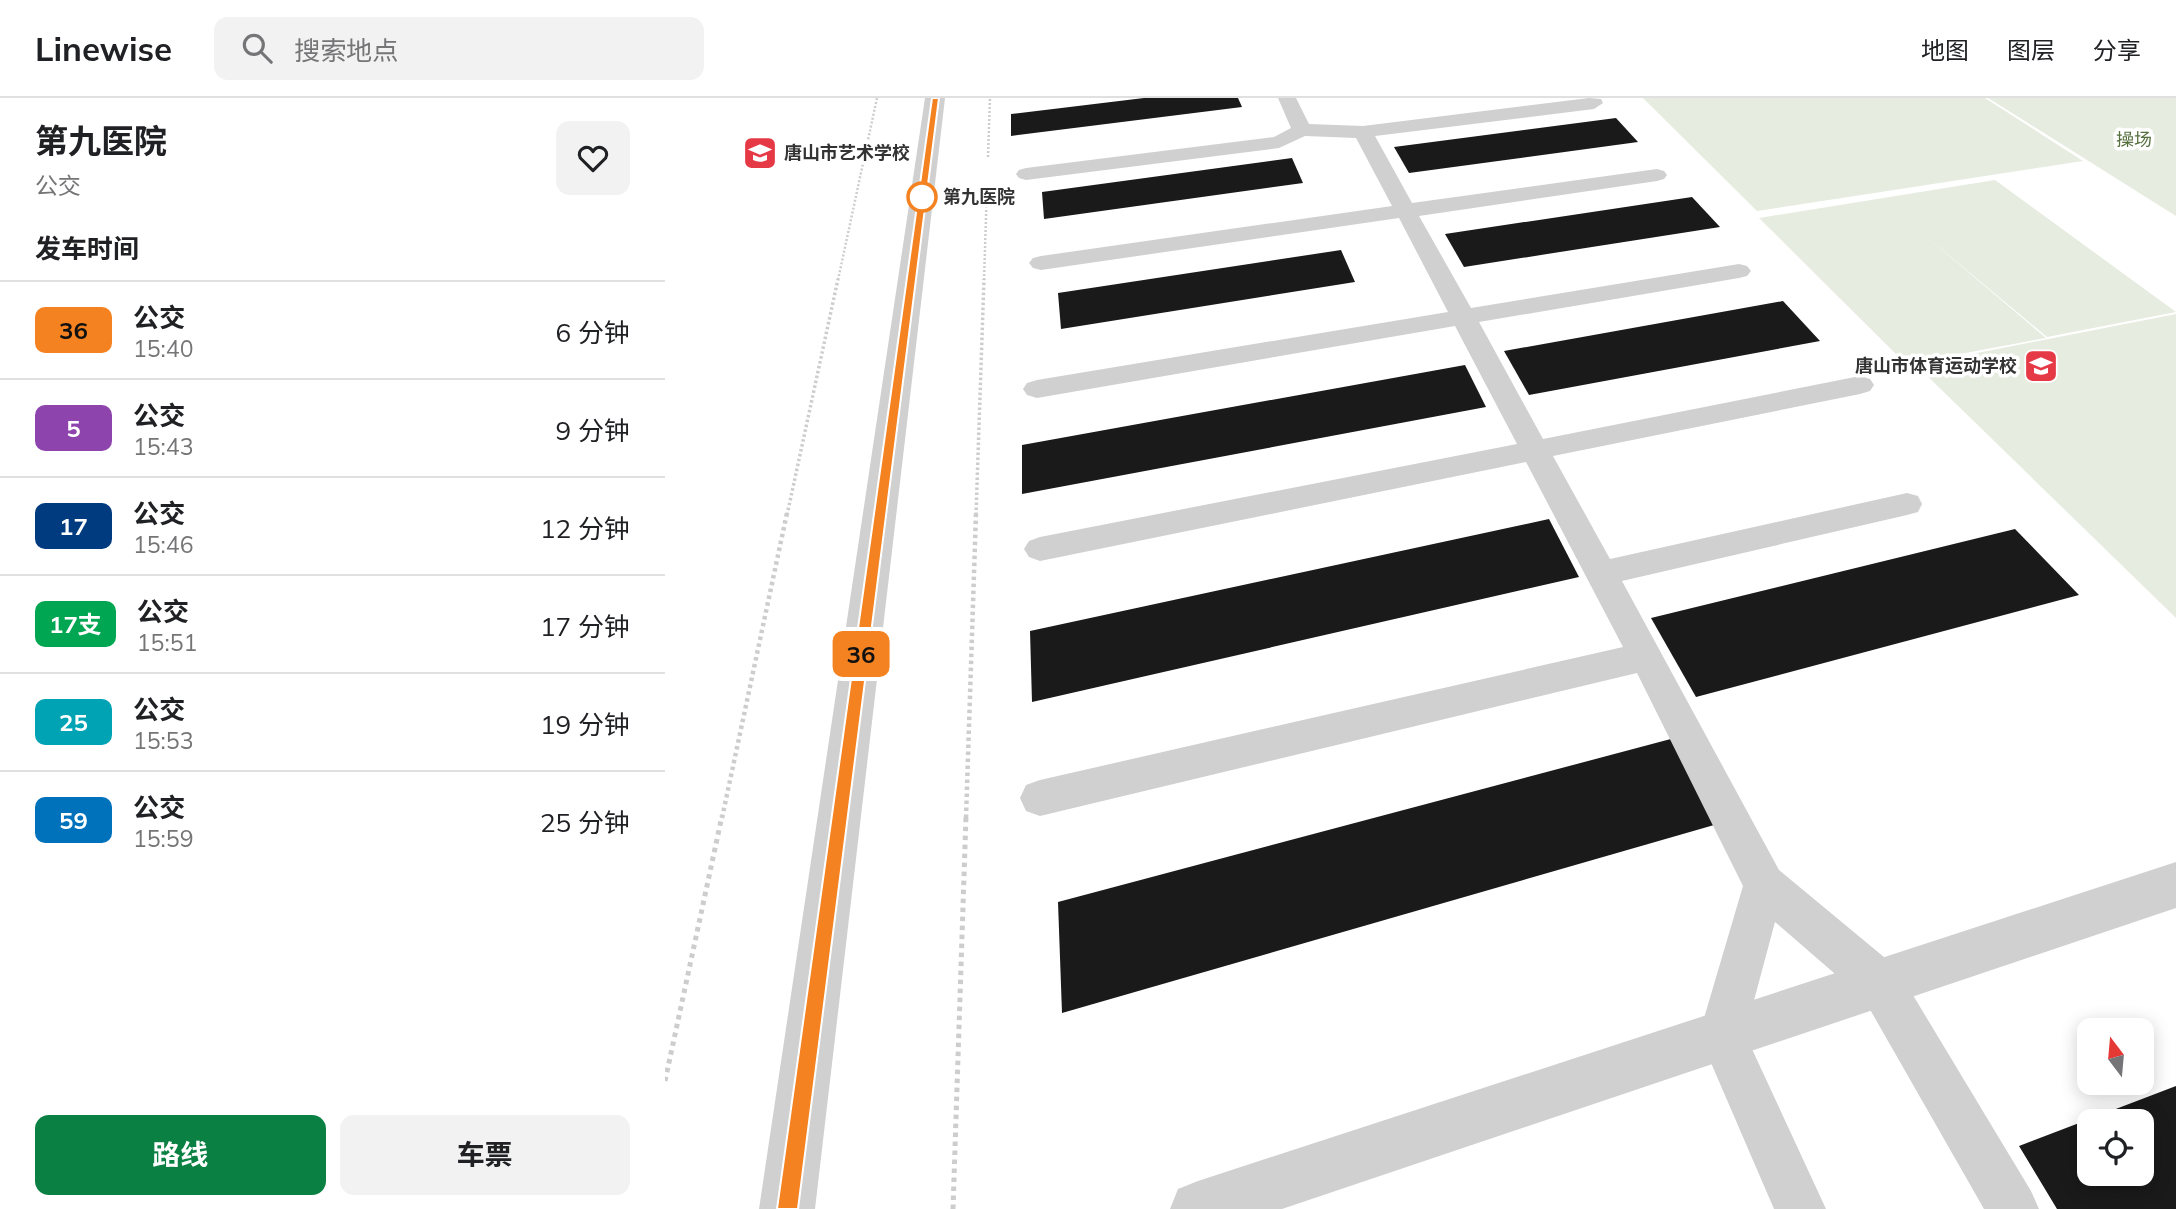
<!DOCTYPE html>
<html lang="zh">
<head>
<meta charset="utf-8">
<style>
	body { margin:0; font-family:Mulish,"Noto Sans SC",sans-serif; background:#f2f2f2; color:#202124; height:100vh; display:flex; flex-direction:column; font-size:26px; white-space:nowrap }
	* { box-sizing:border-box; margin:0 }
	p { font-size:23px; color:#757577 }
	.icon { flex:none; width:38px; height:38px; fill:none; stroke:currentColor; stroke-width:2; stroke-linecap:round; stroke-linejoin:round }
	.map { position:relative; flex:1; overflow:hidden }
	.details { display:flex; flex-direction:column; background:#fff; width:665px }
	.details>* { flex:none }
	.badge { padding:0 14px; border-radius:10px; font-size:24px; line-height:46px }
	.needle { width:46px; rotate:344deg }
	.controls { position:absolute; left:1412px; top:920px; display:grid; gap:14px }
	.controls a { display:grid; place-items:center; width:77px; height:77px; border-radius:14px; background:#fff; box-shadow:0 4px 18px #0003; font-size:35px }
	.map>.badge { position:absolute; translate:-50% -50%; box-shadow:0 0 0 4px #fff }
	h2 { padding:0 35px; font-size:26px; line-height:63px }
	.round { display:grid; place-items:center; flex:none; width:74px; height:74px; border-radius:14px; background:#f2f2f2 }
	.head { display:flex; align-items:center; justify-content:space-between; height:119px; padding:0 35px }
	h1 { font-size:33px; font-weight:700; line-height:52px }
	.button { display:flex; gap:14px; margin-top:auto; padding:14px 35px }
	.button a { flex:1; height:80px; border-radius:14px; background:#0b8043; color:#fff; font-size:28px; font-weight:700; line-height:80px; text-align:center }
	.button a+a { background:#f2f2f2; color:#202124 }
	ul { padding:0; list-style:none }
	li { display:flex; align-items:center; gap:21px; height:98px; padding:0 35px; border-top:2px solid #e0e0e0 }
	li div { flex:1 }
	li b { display:block; font-size:26px }
	li em { font-style:normal }
	li .badge { min-width:77px; font-weight:700; text-align:center }
	header { display:flex; align-items:center; gap:42px; box-sizing:border-box; height:98px; padding:0 35px; background:#fff; border-bottom:2px solid #e0e0e0 }
	header strong { font-size:33px }
	nav { display:flex; gap:38px; margin-inline-start:auto; font-size:24px }
	.search { width:490px; height:63px; background:#f2f2f2; display:flex; align-items:center; gap:18px; box-sizing:border-box; padding:0 24px; border-radius:14px; color:#757577; font-size:26px }
	main { display:flex; flex:1; min-height:0 }
	.map>svg:first-child { display:block }
	.green { fill:#e6ecdf }
	.building { fill:#1a1a1a; fill-rule:evenodd }
	.lines { fill:none; stroke-linecap:round; stroke-linejoin:round }
	.path-far3 { stroke:#cdcdcd; stroke-width:2.5; stroke-dasharray:2 2; stroke-linecap:butt }
	.path-far2 { stroke:#cdcdcd; stroke-width:3.5; stroke-dasharray:2.5 2.5; stroke-linecap:butt }
	.path-far1 { stroke:#cdcdcd; stroke-width:4.5; stroke-dasharray:3.5 3.5; stroke-linecap:butt }
	.path { stroke:#cdcdcd; stroke-width:5; stroke-dasharray:4.5 4.5; stroke-linecap:butt }
	.service { fill:#d0d0d0; fill-rule:evenodd }
	.minor { fill:#d0d0d0; fill-rule:evenodd }
	.tertiary { fill:#d0d0d0; fill-rule:evenodd }
	.line { fill:#f58220; stroke:#fff; stroke-width:2 }
	.stop-dot { fill:#fff; stroke:#f58220; stroke-width:3.5 }
	.labels { text-anchor:middle; stroke-width:7; stroke-linejoin:round; paint-order:stroke }
	.far-park-label { font-size:18px; fill:#56703f; stroke:#fff }
	.far-poi-label { font-size:18px; font-weight:bold; fill:#333; stroke:#fff; text-anchor:start }
	.far-stop-label { font-size:18px; font-weight:bold; fill:#333; stroke:#fff; text-anchor:start }
</style>
</head>
<body>
<header>
<strong>Linewise</strong>
<div class="search"><svg class="icon" aria-label="search" viewBox="0 0 24 24"><circle cx="10" cy="10" r="6"/><path d="M15 15l6 6"/></svg>搜索地点</div>
<nav><a>地图</a><a>图层</a><a>分享</a></nav>
</header>
<main>
<section class="details">
<div class="head"><div><h1>第九医院</h1><p>公交</p></div><a class="round"><svg class="icon" aria-label="heart" viewBox="0 0 24 24"><path d="M12 20l-8-8c-3-5 5-10 8-4 3-6 11-1 8 4z"/></svg></a></div>
<h2>发车时间</h2>
<ul>
<li><span class="badge" style="background:#f58220;color:#111">36</span><div><b>公交</b><p>15:40</p></div><em>6 分钟</em></li>
<li><span class="badge" style="background:#8e44ad;color:#fff">5</span><div><b>公交</b><p>15:43</p></div><em>9 分钟</em></li>
<li><span class="badge" style="background:#003b80;color:#fff">17</span><div><b>公交</b><p>15:46</p></div><em>12 分钟</em></li>
<li><span class="badge" style="background:#00a651;color:#fff">17支</span><div><b>公交</b><p>15:51</p></div><em>17 分钟</em></li>
<li><span class="badge" style="background:#00a3b4;color:#fff">25</span><div><b>公交</b><p>15:53</p></div><em>19 分钟</em></li>
<li><span class="badge" style="background:#0072bc;color:#fff">59</span><div><b>公交</b><p>15:59</p></div><em>25 分钟</em></li>
</ul>
<div class="button"><a>路线</a><a>车票</a></div>
</section>
<div class="map">
<svg width="1511" height="1111" viewBox="0 0 1511 1111">
	<rect width="100%" height="100%" fill="#fff"/>
	<g class="green">
		<polygon points="978,0 1320,0 1418,63 1092,113"/>
		<polygon points="1323,0 1511,0 1511,118"/>
		<polygon points="1330,82 1511,214 1382,239 1256,134 1381,240 1241,266 1094,120"/>
		<polygon points="1511,216 1511,520 1251,267"/>
	</g>
	<g class="building">
		<polygon points="479,0 573,0 577,9 346,38 346,16"/>
		<polygon points="951,20 973,44 744,75 729,49"/>
		<polygon points="627,60 638,85 379,121 377,94"/>
		<polygon points="1027,99 1055,129 799,169 780,136"/>
		<polygon points="676,152 690,184 396,231 393,195"/>
		<polygon points="1118,203 1155,243 864,297 839,253"/>
		<polygon points="800,267 821,309 357,396 357,347"/>
		<polygon points="884,421 914,479 367,604 365,533"/>
		<polygon points="1350,431 1414,497 1031,599 986,520"/>
		<polygon points="1017,638 1063,723 397,915 393,804"/>
		<path d="M1511,988v123h-119l-38,-63zM1424,1024h53v52h-53z"/>
	</g>
	<g class="lines">
		<g class="path-far3">
			<polyline points="323,59 325,0"/>
			<polyline points="173,182 212,0"/>
			<polyline points="319,182 322,88"/>
		</g>
		<g class="path-far2">
			<polyline points="122,417 173,181"/>
			<polyline points="311,417 319,181"/>
		</g>
		<g class="path-far1">
			<polyline points="57,720 122,415"/>
			<polyline points="301,720 311,415"/>
		</g>
		<g class="path">
			<polyline points="0,983 57,718"/>
			<polyline points="288,1111 301,718"/>
		</g>
		<polygon class="service" points="613,0 631,0 644,26 698,28 924,0 936,1 938,5 929,11 710,38 747,105 992,71 999,73 1002,77 999,81 992,83 754,118 806,210 1074,166 1082,168 1086,173 1082,178 1074,180 814,224 878,341 1195,278 1205,281 1209,287 1205,293 1195,296 888,358 945,461 1242,395 1253,398 1257,406 1253,414 1242,417 957,483 1114,772 1231,869 1366,1093 1374,1111 1319,1111 1199,901 1110,824 1080,936 1161,1111 1109,1111 1034,937 1078,788 972,575 375,718 361,713 355,700 361,687 375,682 958,549 861,364 375,463 364,459 359,451 364,443 375,439 852,346 790,228 372,300 362,297 358,291 362,285 372,282 783,214 734,120 376,172 368,170 364,165 368,160 376,158 727,108 691,40 640,38 614,50 361,82 354,80 351,76 354,72 361,70 609,39 626,30"/>
		<polygon class="minor" points="1511,764 1511,810 617,1111 505,1111 513,1091 533,1083"/>
		<polygon class="tertiary" points="260,0 280,0 150,1111 94,1111"/>
	</g>
	<polygon class="line" points="267,0 274,0 133,1111 112,1111"/>
	<defs>
		<g id="university-square" transform="scale(1.75)"><rect x="-9" y="-9" width="18" height="18" rx="4" fill="#e63946" stroke="#fff"/><path d="M0-5L7-2L0 1L-7-2ZM-4 1L0 2.5L4 1V4Q0 6-4 4Z" fill="#fff"/></g>
	</defs>
	<g fill-rule="evenodd">
		<use href="#university-square" x="95" y="55"/>
		<use href="#university-square" x="1376" y="268"/>
	</g>
	<circle class="stop-dot" cx="257" cy="99" r="14"/>
	<g class="labels">
		<g class="far-park-label">
			<text x="1469" y="48">操场</text>
		</g>
		<g class="far-poi-label">
			<text x="119" y="61">唐山市艺术学校</text>
			<text x="1352" y="274" text-anchor="end">唐山市体育运动学校</text>
		</g>
		<g class="far-stop-label">
			<text x="278" y="105">第九医院</text>
		</g>
	</g>
</svg>
<div class="controls">
<a><svg class="needle" viewBox="-14 -14 28 28"><path d="M0-13l5 13h-10z" fill="#e53935"/><path d="M0 13l5-13h-10z" fill="#757577"/></svg></a>
<a><svg class="icon" aria-label="locate" viewBox="0 0 24 24"><circle cx="12" cy="12" r="6"/><path d="M12 2v4M12 18v4M2 12h4M18 12h4"/></svg></a>
</div>
<b class="badge" style="left:196px;top:556px;background:#f58220;color:#111">36</b>
</div>
</main>
</body>
</html>
